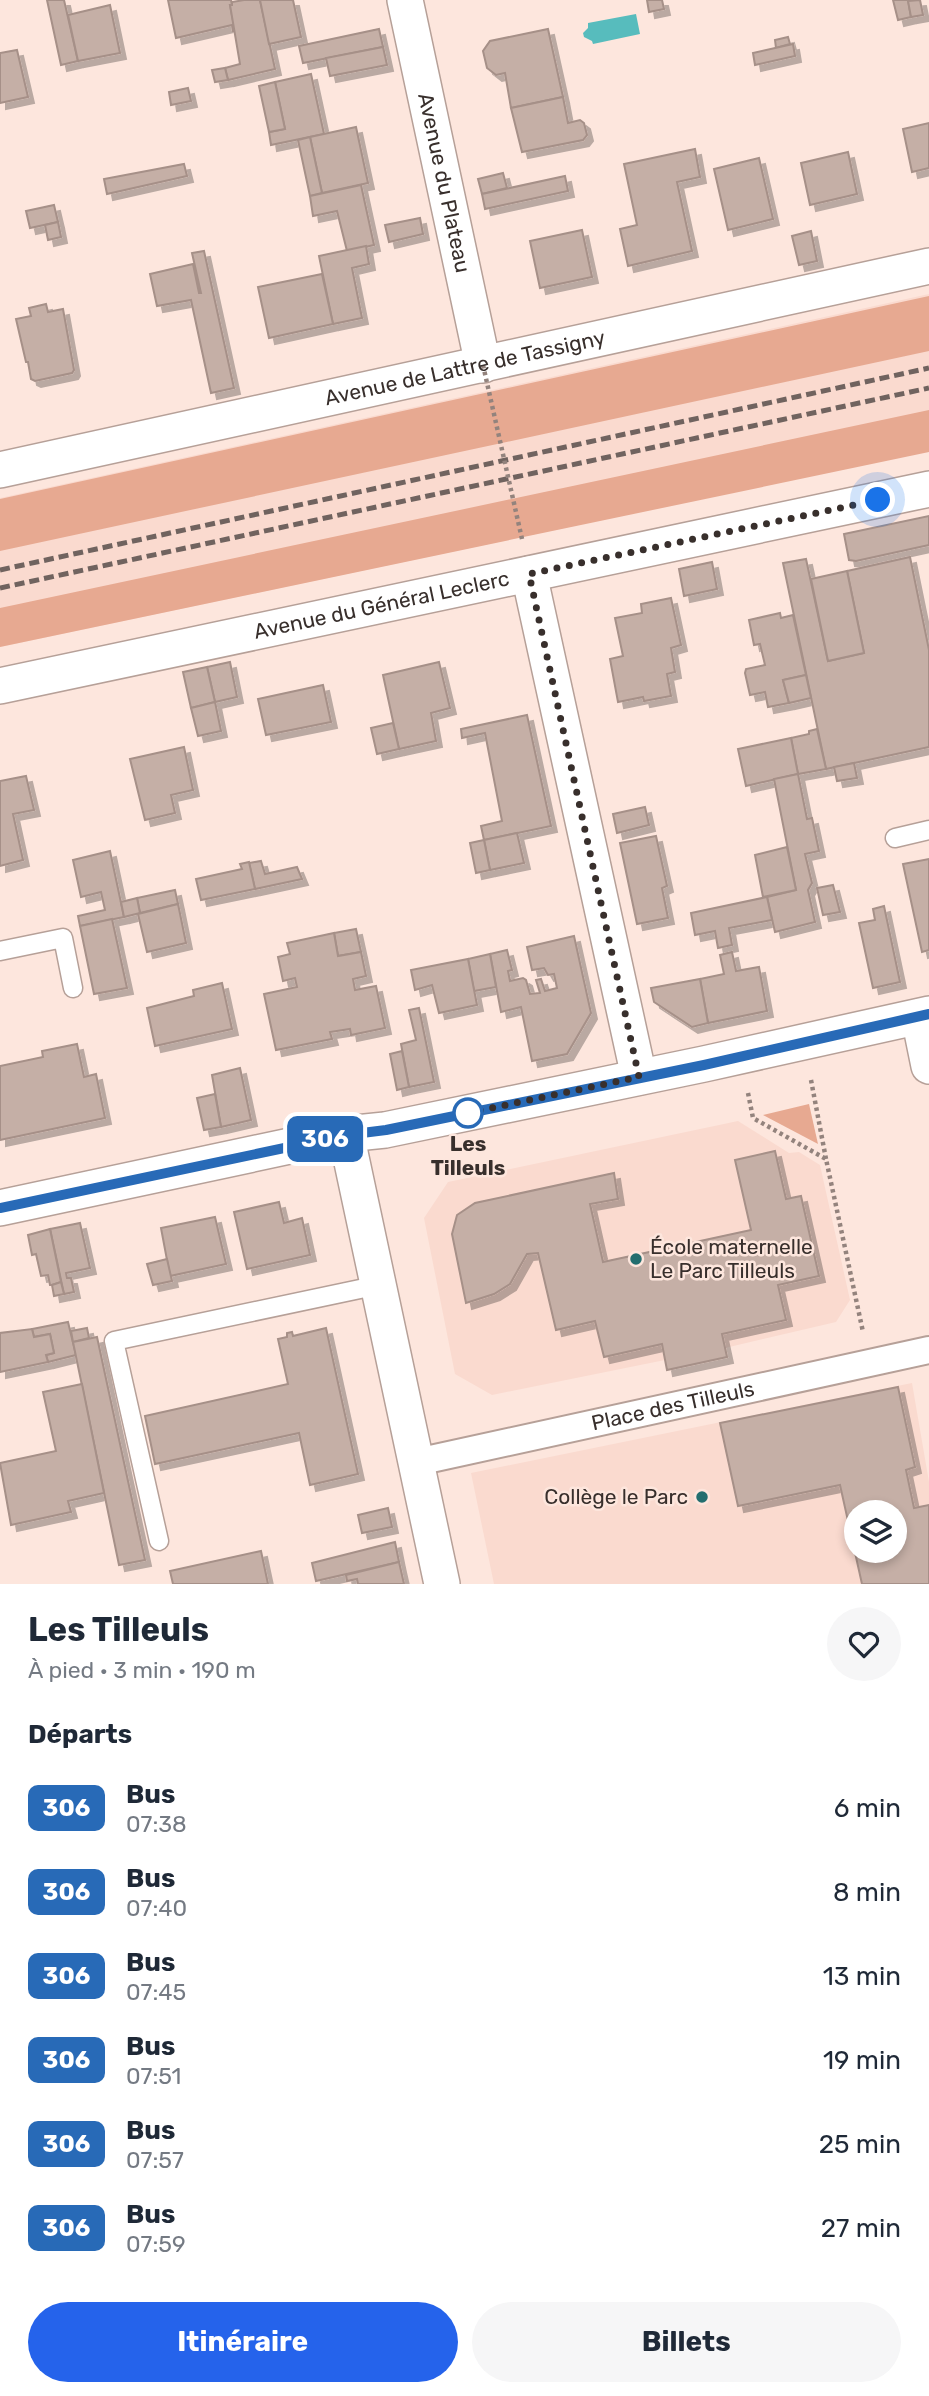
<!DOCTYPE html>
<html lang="fr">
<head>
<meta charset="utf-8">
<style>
	body { margin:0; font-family:Rubik,sans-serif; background:#f6f6f7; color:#1f2937; height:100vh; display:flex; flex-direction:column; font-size:26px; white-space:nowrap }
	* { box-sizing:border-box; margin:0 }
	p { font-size:23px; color:#747a83 }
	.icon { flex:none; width:38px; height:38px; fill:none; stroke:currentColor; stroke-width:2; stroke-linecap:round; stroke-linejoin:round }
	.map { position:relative; height:1584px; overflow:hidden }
	.drawer { display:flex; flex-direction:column; background:#fff; flex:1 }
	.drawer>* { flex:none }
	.badge { padding:0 14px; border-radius:10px; font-size:24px; line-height:46px }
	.tools { position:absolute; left:844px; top:1500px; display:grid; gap:14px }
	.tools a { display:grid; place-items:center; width:63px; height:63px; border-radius:50%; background:#fff; box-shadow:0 4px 10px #0003; font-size:35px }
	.you { position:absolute; width:35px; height:35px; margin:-18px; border:5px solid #fff; border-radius:50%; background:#1a73e8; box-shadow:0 0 0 10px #1a73e833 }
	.map>.badge { position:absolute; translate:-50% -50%; box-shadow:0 0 0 4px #fff }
	h2 { padding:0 28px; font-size:26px; line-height:63px }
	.round { display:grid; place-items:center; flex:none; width:74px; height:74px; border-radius:37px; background:#f6f6f7 }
	.summary { display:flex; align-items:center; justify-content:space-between; height:119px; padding:0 28px }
	h1 { font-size:33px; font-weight:700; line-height:52px }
	.button { display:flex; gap:14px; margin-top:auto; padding:14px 28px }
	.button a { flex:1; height:80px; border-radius:42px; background:#2563eb; color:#fff; font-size:28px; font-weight:700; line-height:80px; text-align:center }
	.button a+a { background:#f6f6f7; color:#1f2937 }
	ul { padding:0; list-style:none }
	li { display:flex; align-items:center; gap:21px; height:84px; padding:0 28px }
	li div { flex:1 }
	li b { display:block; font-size:26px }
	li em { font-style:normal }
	li .badge { min-width:77px; font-weight:700; text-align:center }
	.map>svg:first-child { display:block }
	.built { fill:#fadacf; fill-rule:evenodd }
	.green { fill:#e7a991 }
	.water { fill:#57bcbd }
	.building { fill:#c5afa6; stroke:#a69088; stroke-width:2; fill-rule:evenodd; filter:url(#shadow) }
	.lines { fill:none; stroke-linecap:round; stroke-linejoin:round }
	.service-casing { stroke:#b6a098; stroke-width:21 }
	.pedestrian-casing { stroke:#b6a098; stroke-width:30 }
	.minor-casing { stroke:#b6a098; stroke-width:38 }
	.path { stroke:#93837d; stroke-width:4.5; stroke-dasharray:3.5 3.5; stroke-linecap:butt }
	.service { stroke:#fff; stroke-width:18 }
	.pedestrian { stroke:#fff; stroke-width:26 }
	.minor { stroke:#fff; stroke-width:35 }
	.rail { stroke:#70635f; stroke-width:5; stroke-dasharray:10 5; stroke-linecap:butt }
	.path-bridge { stroke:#93837d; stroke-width:4.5; stroke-dasharray:3.5 3.5; stroke-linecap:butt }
	.line-casing { stroke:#fff; stroke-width:16 }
	.line { stroke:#286ab7; stroke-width:10 }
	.walk { stroke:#382f2c; stroke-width:7; stroke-dasharray:0 12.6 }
	.stop-dot { fill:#fff; stroke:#286ab7; stroke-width:3.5 }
	.poi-dot { fill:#236e6f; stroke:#fde6dd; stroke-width:2.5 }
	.labels { text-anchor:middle; stroke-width:5; stroke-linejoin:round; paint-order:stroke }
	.street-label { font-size:21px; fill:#382f2c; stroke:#fde6dd }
	.stop-label { font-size:21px; font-weight:bold; fill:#382f2c; stroke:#fde6dd }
	.poi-label { font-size:21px; fill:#382f2c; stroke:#fde6dd; text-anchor:start }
</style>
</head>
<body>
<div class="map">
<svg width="929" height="1584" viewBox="0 0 929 1584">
	<defs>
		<filter id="shadow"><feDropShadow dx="6" dy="6" stdDeviation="0" flood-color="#0004"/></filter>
	</defs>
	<rect width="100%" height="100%" fill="#fde6dd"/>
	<g class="built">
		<polygon points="929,294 929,451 0,647 0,498"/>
		<polygon points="738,1121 789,1153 799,1152 820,1165 850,1300 836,1322 725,1348 695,1363 667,1370 665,1360 492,1395 455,1374 424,1218 448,1182"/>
		<path d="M912,1383l17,99v102h-435l-23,-111zM856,1512h38v38h-38z"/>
	</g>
	<g class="green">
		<polygon points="929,296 929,351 0,551 0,499"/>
		<polygon points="929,410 929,452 0,647 0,608"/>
		<polygon points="809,1104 818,1144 763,1115"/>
	</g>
	<polygon class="water" points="636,14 640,34 593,44 592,41 584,37 583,33 588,28 588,23"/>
	<g class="building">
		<polygon points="47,0 64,0 78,61 61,65"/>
		<polygon points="168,0 231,0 232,5 230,5 235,31 233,31 232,25 176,38"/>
		<polygon points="244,0 260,0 275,69 228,80 225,68 240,64 230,5 232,5 232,2"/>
		<polygon points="260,0 293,0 301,37 269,44"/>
		<polygon points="647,0 662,0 664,9 649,12"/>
		<polygon points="893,0 908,0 911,17 898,20"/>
		<polygon points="920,0 923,15 911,17 908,1"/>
		<polygon points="110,5 120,53 78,61 68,15"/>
		<polygon points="379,29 383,47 303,63 299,46"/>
		<polygon points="548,29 563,97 511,108 505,73 496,75 487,68 483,51 490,41"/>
		<polygon points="788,37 790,44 776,48 775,40"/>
		<polygon points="793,44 795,56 755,65 753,53"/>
		<polygon points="383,47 387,65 330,76 326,58"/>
		<polygon points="17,50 28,97 0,103 0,53"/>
		<polygon points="225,68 228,80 215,82 212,70"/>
		<polygon points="311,74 324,134 271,145 269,132 285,129 275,82"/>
		<polygon points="275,82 285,129 269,132 259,86"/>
		<polygon points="188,88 191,101 171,105 169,92"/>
		<polygon points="563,97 568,123 580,120 584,123 587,135 583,140 522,152 511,108"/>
		<polygon points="929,123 929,168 912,172 903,129"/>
		<polygon points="356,127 368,183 322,193 310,137"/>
		<polygon points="310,137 322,193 310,196 298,140"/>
		<polygon points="695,149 700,177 677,182 692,251 628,266 620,229 637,225 624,164"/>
		<polygon points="848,152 857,194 810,205 801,163"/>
		<polygon points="759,158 773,219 728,230 714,169"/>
		<polygon points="184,164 187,176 107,194 104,179"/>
		<polygon points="503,173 507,188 482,194 478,179"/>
		<polygon points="565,176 568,191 485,209 482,194"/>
		<polygon points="361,185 374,245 347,251 337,211 313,216 310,196"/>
		<polygon points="54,205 58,222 30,228 26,211"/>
		<polygon points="420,218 423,234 389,242 385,225"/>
		<polygon points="58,222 61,237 48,240 45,225"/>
		<polygon points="582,230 592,277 540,288 530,241"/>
		<polygon points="811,231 817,261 799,265 792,236"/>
		<polygon points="366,246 369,264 352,268 362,318 333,324 319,256"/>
		<polygon points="204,251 234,388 211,393 191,300 157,306 150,274 193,264 199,293 201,293 192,253"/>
		<polygon points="322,274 333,324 269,338 258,287"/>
		<polygon points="46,304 48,312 63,309 74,370 72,373 35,381 31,379 28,362 26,362 16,319 31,316 29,308"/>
		<polygon points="929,516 929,545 856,561 849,560 844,534"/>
		<polygon points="910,557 929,650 929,747 826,769 783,563 806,559 828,661 864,653 847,571"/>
		<polygon points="712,562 717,589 684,596 679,569"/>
		<polygon points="847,571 864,653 828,661 811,579"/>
		<polygon points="671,598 681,645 671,648 675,672 667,674 671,696 644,701 643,697 618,702 610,659 623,656 615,618 642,613 641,604"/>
		<polygon points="780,613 781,618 793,615 806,675 783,680 789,703 768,707 765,692 750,695 745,673 746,669 765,665 760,644 754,645 749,620"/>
		<polygon points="230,662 237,697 215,702 207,667"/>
		<polygon points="439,662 450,708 431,713 436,741 399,749 383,675"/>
		<polygon points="207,667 215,702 191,708 183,672"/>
		<polygon points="806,675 811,698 789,703 783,680"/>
		<polygon points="323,685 331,722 266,735 258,699"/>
		<polygon points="215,702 221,731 198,736 191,708"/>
		<polygon points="527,715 551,826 484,840 481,826 502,821 485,733 462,738 461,729"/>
		<polygon points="393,723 399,749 377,754 371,728"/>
		<polygon points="817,729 826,769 798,774 791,738 809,734 809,731"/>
		<polygon points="791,738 798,774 746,786 738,749"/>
		<polygon points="184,747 193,790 171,795 175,813 145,820 130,759"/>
		<polygon points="854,763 857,778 837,781 834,767"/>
		<polygon points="798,774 807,819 812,818 819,851 805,854 812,883 808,890 815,922 775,932 767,897 796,890 774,779"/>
		<polygon points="26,776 34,810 13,814 23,860 0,866 0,781"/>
		<polygon points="645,807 649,825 617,833 613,814"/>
		<polygon points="517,833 524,863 490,870 484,840"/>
		<polygon points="656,836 667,886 662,888 668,918 637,924 620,843"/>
		<polygon points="484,840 490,870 476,873 470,843"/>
		<polygon points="787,847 796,890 763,897 755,855"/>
		<polygon points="110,851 124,917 80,926 78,916 105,910 101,892 81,897 73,860"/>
		<polygon points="929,859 929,950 922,952 903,864"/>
		<polygon points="261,861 265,874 297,867 302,879 255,889 249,863"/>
		<polygon points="249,862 255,889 201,900 196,879 242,869 240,864"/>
		<polygon points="833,885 840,912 823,915 817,888"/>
		<polygon points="175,890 178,904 140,913 137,898"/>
		<polygon points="767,897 772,920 729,928 732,945 718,948 715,931 695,935 691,913"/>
		<polygon points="137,898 140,913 124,917 121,902"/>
		<polygon points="178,904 186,943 147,952 138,914"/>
		<polygon points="884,906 900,982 873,988 859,923 875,920 873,909"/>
		<polygon points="112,919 127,988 94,994 80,926"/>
		<polygon points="356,929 361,952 338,956 334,933"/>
		<polygon points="334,933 338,956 361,952 366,976 353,979 355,990 376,986 385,1028 351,1035 350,1029 330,1032 332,1039 276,1050 264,994 297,987 295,978 283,981 278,957 290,954 287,943"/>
		<polygon points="574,936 591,1013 567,1054 532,1061 521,1007 501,1012 490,954 507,950 512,970 508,971 510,981 523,978 526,980 530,994 540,993 536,980 541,979 545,991 557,988 554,974 548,975 544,968 532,970 527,947"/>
		<polygon points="732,952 736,971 759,967 767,1011 708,1023 700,979 724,974 720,955"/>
		<polygon points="490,954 496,987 474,991 468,959"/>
		<polygon points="468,959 477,1005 439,1013 432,985 415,990 411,970"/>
		<polygon points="700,979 708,1023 692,1027 654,1002 651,988"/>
		<polygon points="222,983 232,1029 155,1046 147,1008 194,996 193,990"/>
		<polygon points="419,1008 434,1082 409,1087 401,1044 416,1040 409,1010"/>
		<polygon points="77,1044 84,1077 96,1074 105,1118 0,1140 0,1066 43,1057 42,1051"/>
		<polygon points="402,1051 409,1087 397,1090 390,1054"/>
		<polygon points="240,1068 251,1120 221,1127 212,1075"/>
		<polygon points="215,1094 221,1127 204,1130 197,1098"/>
		<polygon points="775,1151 786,1199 801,1196 819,1276 778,1285 786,1320 722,1334 727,1357 667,1370 662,1344 604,1357 595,1321 556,1330 538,1253 527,1254 510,1284 494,1294 466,1303 452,1234 457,1215 475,1203 614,1173 618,1199 590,1204 603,1262 751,1230 735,1160"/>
		<polygon points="279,1202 284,1223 302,1218 310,1255 247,1269 234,1212"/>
		<polygon points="215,1217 226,1264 170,1276 161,1228"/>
		<polygon points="80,1223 90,1268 66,1273 67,1278 71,1278 74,1292 64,1294 50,1229"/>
		<polygon points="50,1229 61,1282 52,1285 50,1285 48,1275 41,1276 36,1254 32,1255 28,1235"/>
		<polygon points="167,1259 172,1281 153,1285 147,1264"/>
		<polygon points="61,1282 64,1294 54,1296 52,1285"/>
		<polygon points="68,1322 76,1355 48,1362 46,1355 54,1353 50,1334 34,1337 32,1329"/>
		<polygon points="87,1328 89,1338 73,1342 71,1331"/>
		<polygon points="326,1328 358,1474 310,1485 299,1433 155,1464 145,1416 288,1384 278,1339 287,1337 287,1333 292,1332 293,1336"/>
		<polygon points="32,1329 34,1337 50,1334 54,1353 46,1355 48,1362 0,1372 0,1333"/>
		<polygon points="97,1337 145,1560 119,1565 73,1342"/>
		<polygon points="82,1384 104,1493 68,1501 71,1512 11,1525 0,1463 56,1451 43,1392"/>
		<path d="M898,1387l17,80 -9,3 8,38 15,-3v79h-67l-22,-99 -102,21 -18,-83zM856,1512h38v38h-38z"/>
		<polygon points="388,1508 392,1527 362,1533 358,1515"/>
		<polygon points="395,1542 399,1562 316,1581 312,1563"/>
		<polygon points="261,1551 268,1584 173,1584 170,1571"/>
		<polygon points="399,1562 404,1584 358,1584 357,1579 347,1581 346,1575"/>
	</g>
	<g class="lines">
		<g class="service-casing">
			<g id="service">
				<polyline points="895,838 929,830"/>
				<polyline points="0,951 63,938 73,988"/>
				<polyline points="159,1541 114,1341 379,1285"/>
			</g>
		</g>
		<g class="pedestrian-casing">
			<g id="pedestrian">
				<path id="s1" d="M417,1462l512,-112"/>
			</g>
		</g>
		<g class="minor-casing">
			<g id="minor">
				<path id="s2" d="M405,0l78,365"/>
				<path id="s3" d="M0,470l929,-204"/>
				<polyline points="529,574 639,1077"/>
				<path id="s4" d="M0,686l929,-197"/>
				<polyline points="919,1017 929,1066"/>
				<polyline points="346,1134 442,1584"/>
				<polyline points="0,1208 346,1134 385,1130 704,1064 929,1014"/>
			</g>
		</g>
		<g class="path">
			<polyline points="811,1080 826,1159"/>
			<polyline points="748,1093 753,1118 826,1159 863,1332"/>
		</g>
		<use href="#service" class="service"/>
		<use href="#pedestrian" class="pedestrian"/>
		<use href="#minor" class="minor"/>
		<g class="rail">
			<polyline points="0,570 929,368"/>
			<polyline points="0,588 929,388"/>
		</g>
		<polyline class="path-bridge" points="483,365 522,539"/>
	</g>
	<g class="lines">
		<g class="line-casing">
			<polyline id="line" points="0,1208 346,1135 386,1130 704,1065 929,1014"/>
		</g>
		<use href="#line" class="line"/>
		<polyline class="walk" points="468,1113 639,1077 529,574 878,500"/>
	</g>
	<circle class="stop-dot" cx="468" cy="1113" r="14"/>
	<g class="poi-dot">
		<circle cx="636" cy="1259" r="7"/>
		<circle cx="702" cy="1497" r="7"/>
	</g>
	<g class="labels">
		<g class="street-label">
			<text dy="7" stroke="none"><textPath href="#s2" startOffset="187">Avenue du Plateau</textPath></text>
			<text dy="7" stroke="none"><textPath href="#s3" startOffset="476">Avenue de Lattre de Tassigny</textPath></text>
			<text dy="7" stroke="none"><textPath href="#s4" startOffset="390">Avenue du Général Leclerc</textPath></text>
			<text dy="7" stroke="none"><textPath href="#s1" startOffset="262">Place des Tilleuls</textPath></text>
		</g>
		<g class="stop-label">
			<text x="468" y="1151">Les<tspan x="468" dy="24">Tilleuls</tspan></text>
		</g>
		<g class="poi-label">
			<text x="650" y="1254">École maternelle<tspan x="650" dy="24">Le Parc Tilleuls</tspan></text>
			<text x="688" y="1504" text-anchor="end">Collège le Parc</text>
		</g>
	</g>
</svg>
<div class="tools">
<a><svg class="icon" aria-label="layers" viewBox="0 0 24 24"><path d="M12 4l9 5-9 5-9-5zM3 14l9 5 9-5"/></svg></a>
</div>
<div class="you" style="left:878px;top:500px"></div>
<b class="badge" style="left:325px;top:1139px;background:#286ab7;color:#fff">306</b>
</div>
<section class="drawer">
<div class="summary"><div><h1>Les Tilleuls</h1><p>À pied · 3 min · 190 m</p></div><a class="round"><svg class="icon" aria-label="heart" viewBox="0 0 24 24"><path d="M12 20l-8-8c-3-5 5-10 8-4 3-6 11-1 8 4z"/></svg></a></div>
<h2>Départs</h2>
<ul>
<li><span class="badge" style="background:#286ab7;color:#fff">306</span><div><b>Bus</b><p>07:38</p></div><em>6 min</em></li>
<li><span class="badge" style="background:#286ab7;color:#fff">306</span><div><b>Bus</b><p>07:40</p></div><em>8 min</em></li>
<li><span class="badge" style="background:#286ab7;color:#fff">306</span><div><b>Bus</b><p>07:45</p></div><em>13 min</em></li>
<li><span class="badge" style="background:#286ab7;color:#fff">306</span><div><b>Bus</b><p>07:51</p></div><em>19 min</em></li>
<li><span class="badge" style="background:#286ab7;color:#fff">306</span><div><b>Bus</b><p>07:57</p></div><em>25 min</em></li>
<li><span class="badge" style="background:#286ab7;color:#fff">306</span><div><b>Bus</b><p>07:59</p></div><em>27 min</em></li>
</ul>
<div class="button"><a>Itinéraire</a><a>Billets</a></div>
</section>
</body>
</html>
